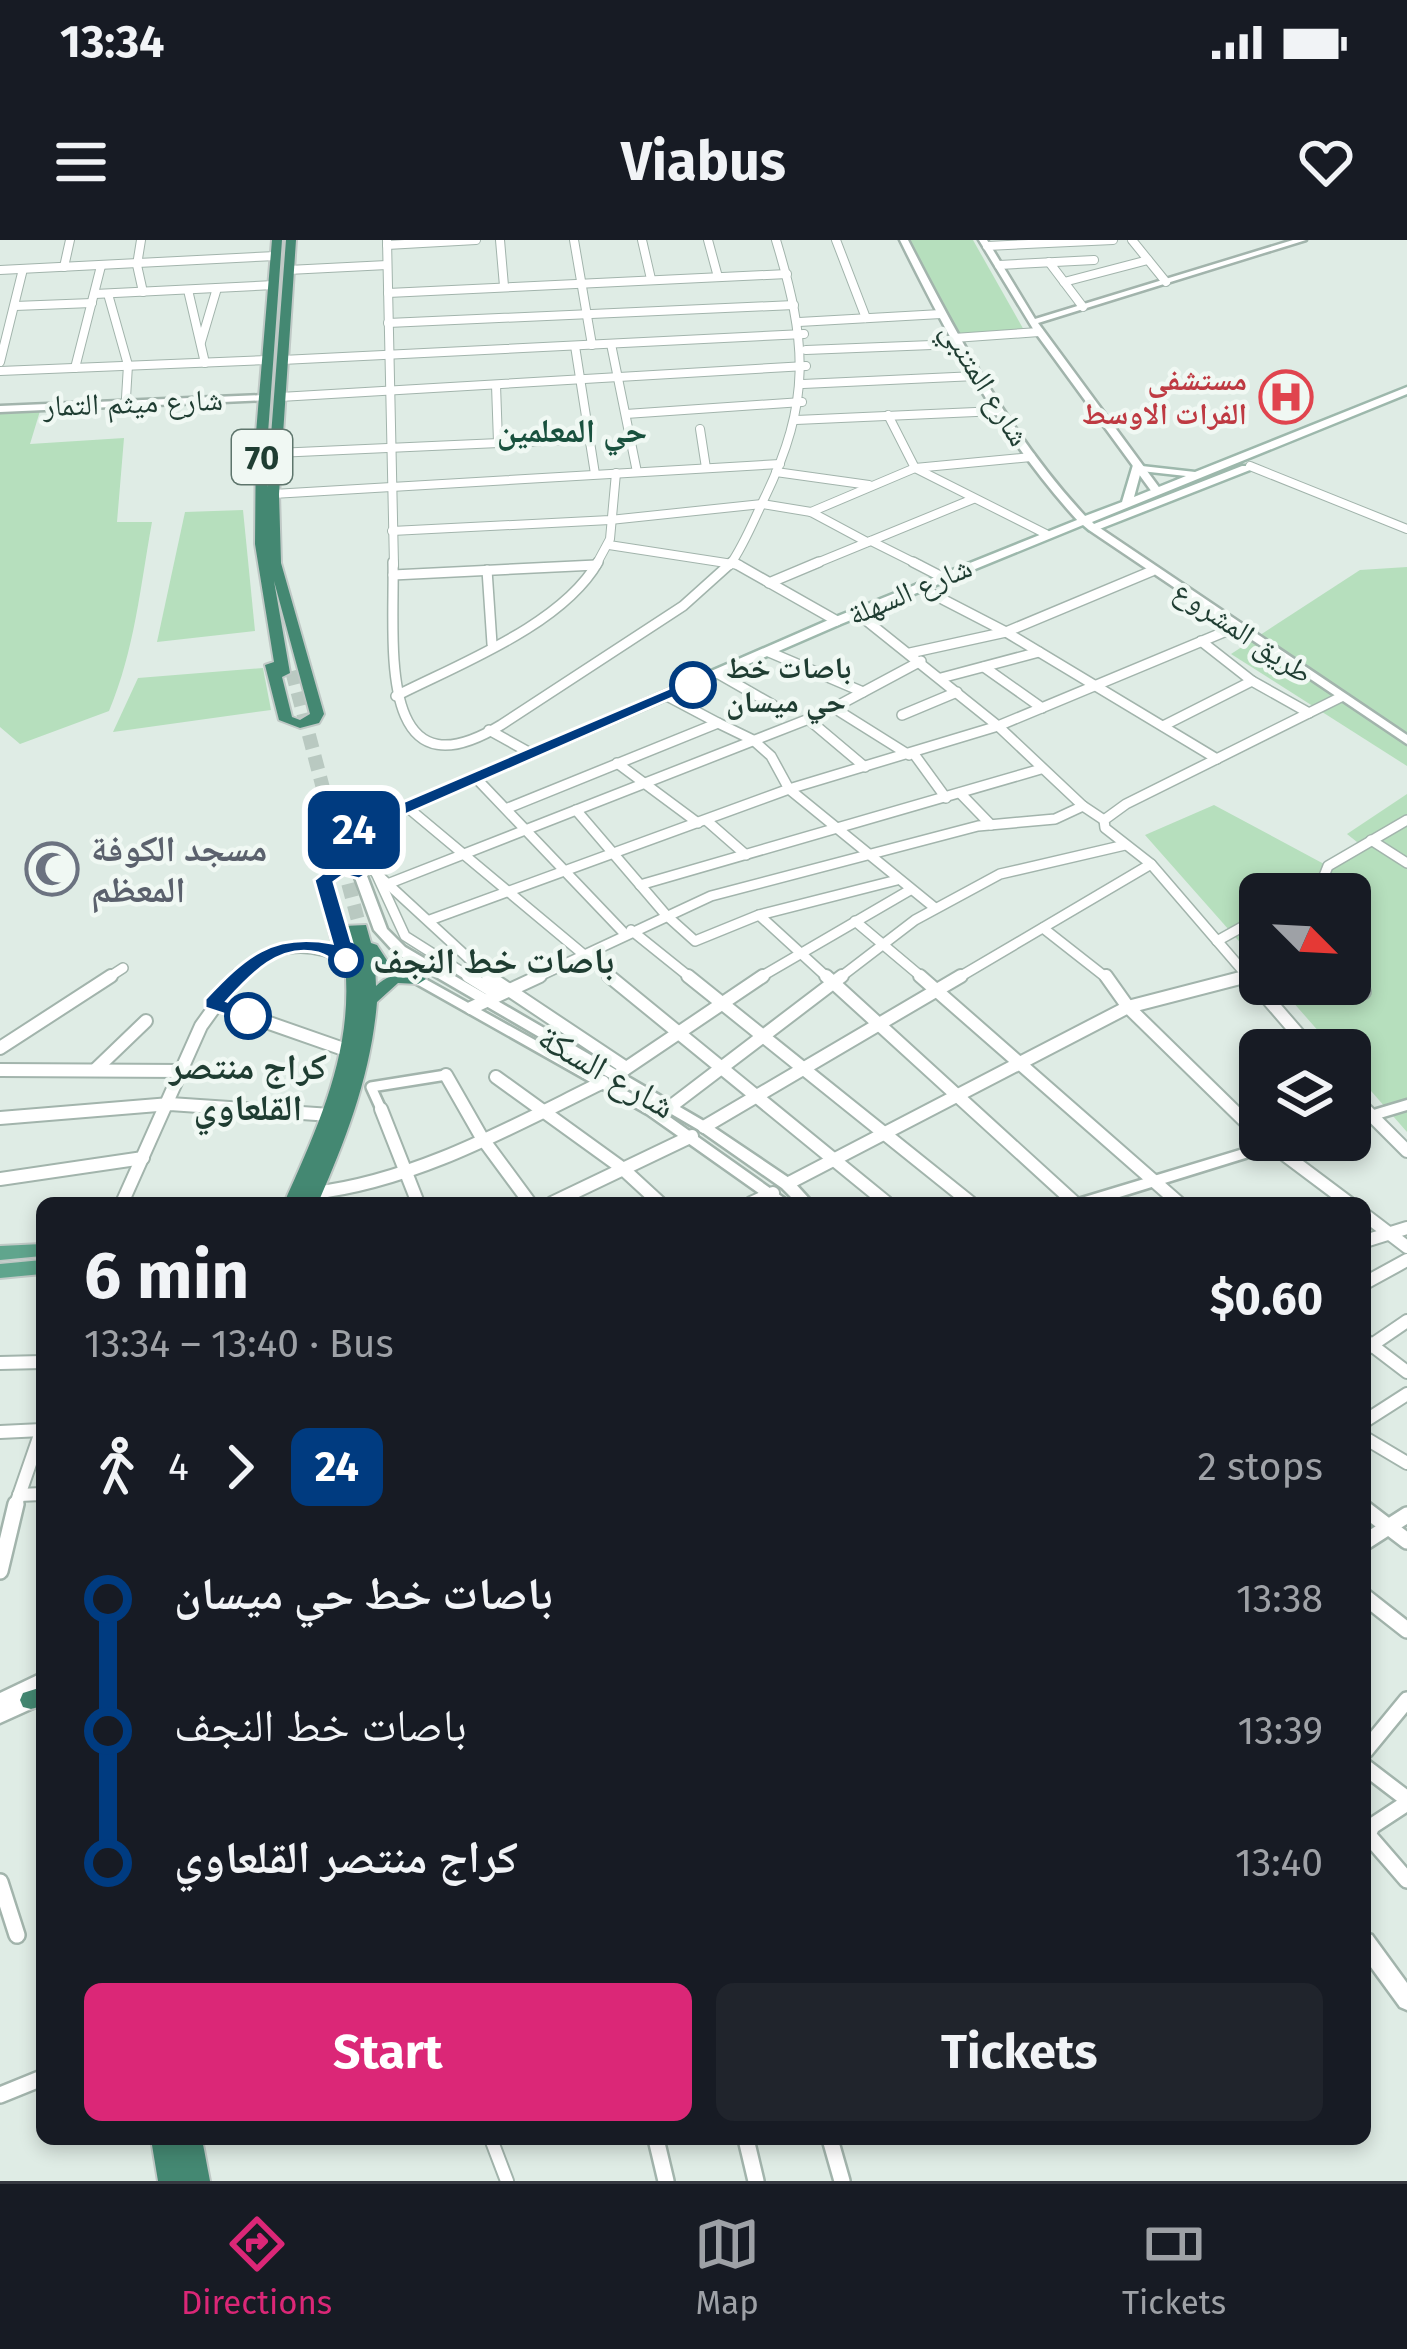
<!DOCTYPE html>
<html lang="en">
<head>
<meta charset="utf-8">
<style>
	body { margin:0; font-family:"Fira Sans","Noto Naskh Arabic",sans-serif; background:#20242c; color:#f1f3f6; height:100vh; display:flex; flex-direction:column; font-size:45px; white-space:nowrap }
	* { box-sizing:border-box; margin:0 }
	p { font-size:39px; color:#9ea1a6 }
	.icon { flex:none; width:66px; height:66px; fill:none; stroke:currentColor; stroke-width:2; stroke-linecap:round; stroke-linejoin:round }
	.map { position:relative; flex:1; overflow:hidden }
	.sheet { position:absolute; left:36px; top:957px; width:1335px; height:948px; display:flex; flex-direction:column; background:#171b24; border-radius:18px; box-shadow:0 6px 18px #0003 }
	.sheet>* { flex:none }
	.badge { padding:0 24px; border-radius:18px; font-size:42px; line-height:78px }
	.needle { width:78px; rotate:114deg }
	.fabs { position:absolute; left:1239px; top:633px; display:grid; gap:24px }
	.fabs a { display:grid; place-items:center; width:132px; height:132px; border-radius:18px; background:#171b24; box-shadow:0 6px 18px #0003; font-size:60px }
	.map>.badge { position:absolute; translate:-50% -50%; box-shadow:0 0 0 6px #fff }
	.legs { display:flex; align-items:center; gap:18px; height:132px; padding:0 48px; font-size:39px }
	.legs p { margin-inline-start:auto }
	.summary { display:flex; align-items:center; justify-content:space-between; height:204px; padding:0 48px }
	h1 { font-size:66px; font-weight:700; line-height:90px }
	.primary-button { display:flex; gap:24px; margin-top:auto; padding:24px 48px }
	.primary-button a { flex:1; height:138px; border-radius:18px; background:#db2777; color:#fff; font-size:48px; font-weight:700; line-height:138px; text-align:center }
	.primary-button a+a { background:#20242c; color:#f1f3f6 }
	ul { padding:0 48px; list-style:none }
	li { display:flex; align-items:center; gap:42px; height:132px; font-size:45px }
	li i { display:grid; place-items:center; width:18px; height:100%; margin:0 15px; background:currentColor }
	li i::after { content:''; width:30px; height:30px; margin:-15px; border:9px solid; border-radius:50%; background:#171b24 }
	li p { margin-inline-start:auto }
	li:first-child i { background:linear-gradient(#0000 50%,currentColor 0) }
	li:last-child i { background:linear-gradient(currentColor 50%,#0000 0) }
	.status { display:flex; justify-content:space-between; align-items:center; height:84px; padding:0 60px; background:#171b24; direction:ltr }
	.status svg { height:33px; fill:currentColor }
	header { display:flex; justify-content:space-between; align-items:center; height:156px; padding:0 48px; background:#171b24; font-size:54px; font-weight:700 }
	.tab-bar { display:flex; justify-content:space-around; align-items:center; height:168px; border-top:3px solid #363941; background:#171b24; font-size:33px; color:#9ea1a6 }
	.tab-bar a { display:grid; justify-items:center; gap:6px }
	.tab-bar .active { color:#db2777 }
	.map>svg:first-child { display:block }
	.green { fill:#b6dfbd }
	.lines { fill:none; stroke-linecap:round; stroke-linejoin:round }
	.trunk-tunnel { stroke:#b9c9c1; stroke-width:14; stroke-dasharray:14 8; stroke-linecap:butt }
	.pedestrian-far1-casing { stroke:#a2b4ac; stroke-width:14 }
	.pedestrian-casing { stroke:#a2b4ac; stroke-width:16 }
	.minor-far3-casing { stroke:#a2b4ac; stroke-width:10 }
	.minor-far2-casing { stroke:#a2b4ac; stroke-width:12 }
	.minor-far1-casing { stroke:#a2b4ac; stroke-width:16 }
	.minor-casing { stroke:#a2b4ac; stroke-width:20 }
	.tertiary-casing { stroke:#a2b4ac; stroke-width:5 }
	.secondary-casing { stroke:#9db8ac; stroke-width:5 }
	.primary-casing { stroke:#c0c9c6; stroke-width:4 }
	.trunk-casing { stroke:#c0c9c6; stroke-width:4 }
	.pedestrian-far1 { stroke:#fff; stroke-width:9 }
	.pedestrian { stroke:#fff; stroke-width:12 }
	.minor-far3 { stroke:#fff; stroke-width:8 }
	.minor-far2 { stroke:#fff; stroke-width:9 }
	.minor-far1 { stroke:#fff; stroke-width:12 }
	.minor { stroke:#fff; stroke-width:15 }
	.tertiary { fill:#fff; fill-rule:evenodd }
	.secondary { fill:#fff; fill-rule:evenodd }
	.primary { fill:#60a58d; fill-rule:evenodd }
	.trunk { fill:#448872; fill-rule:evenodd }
	.line-1 { fill:#003b80; stroke:#fff; stroke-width:3 }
	.stop-1-dot { fill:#fff; stroke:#003b80; stroke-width:6 }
	.labels { text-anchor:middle; stroke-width:9; stroke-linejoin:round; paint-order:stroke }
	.far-health-label { font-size:30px; font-weight:bold; fill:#be3a42; stroke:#f0f8f3; text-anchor:end }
	.far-street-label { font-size:30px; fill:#1f3d32; stroke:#f0f8f3 }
	.far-stop-label { font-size:30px; font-weight:bold; fill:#1f3d32; stroke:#f0f8f3; text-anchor:start }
	.far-neighbourhood-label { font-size:33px; font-weight:bold; fill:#19513e; stroke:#f0f8f3 }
	.shield { fill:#f0f8f3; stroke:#5e756c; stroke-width:3 }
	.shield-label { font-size:33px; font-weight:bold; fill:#1f3d32 }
	.worship-label { font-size:36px; font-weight:bold; fill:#5b616d; stroke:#f0f8f3; text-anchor:start }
	.stop-label { font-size:36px; font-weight:bold; fill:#1f3d32; stroke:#f0f8f3; text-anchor:start }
	.street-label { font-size:36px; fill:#1f3d32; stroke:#f0f8f3 }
</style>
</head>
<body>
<div class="status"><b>13:34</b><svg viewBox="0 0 49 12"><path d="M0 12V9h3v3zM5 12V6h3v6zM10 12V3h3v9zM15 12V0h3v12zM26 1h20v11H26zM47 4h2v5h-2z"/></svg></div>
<header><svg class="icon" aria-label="menu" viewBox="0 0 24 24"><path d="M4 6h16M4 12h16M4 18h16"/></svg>Viabus<svg class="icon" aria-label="heart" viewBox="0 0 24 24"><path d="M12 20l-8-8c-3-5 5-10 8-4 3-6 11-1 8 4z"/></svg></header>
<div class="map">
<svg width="1407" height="1941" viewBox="0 0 1407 1941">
	<rect width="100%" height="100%" fill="#dfece5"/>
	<g class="green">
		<polygon points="910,0 973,0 1025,92 960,95"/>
		<path d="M40,171l-10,33 94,-6 -7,84h35c-12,66 -17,127 -43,189l-89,33 -20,-17v-314z"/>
		<polygon points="243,270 255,391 157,402 185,272"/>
		<polygon points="1407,327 1407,526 1231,414 1360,330"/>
		<polygon points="263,428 271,470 113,492 138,438"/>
		<polygon points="1407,554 1407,892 1350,827 1350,810 1335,810 1277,744 1350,744 1350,654 1260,654 1260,725 1145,595 1214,565 1324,624 1362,606 1347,594"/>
	</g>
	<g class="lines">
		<polyline class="trunk-tunnel" points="292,431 360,688"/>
		<g class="pedestrian-far1-casing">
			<polyline id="pedestrian-far1" points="381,869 371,847 446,835"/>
		</g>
		<g class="pedestrian-casing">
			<polyline id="pedestrian" points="491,1899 507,1941"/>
		</g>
		<g class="minor-far3-casing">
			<g id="minor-far3">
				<polyline points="141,0 137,25 143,52"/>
				<polyline points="387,0 394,325"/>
				<polyline points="500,0 504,46"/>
				<polyline points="574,0 592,105"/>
				<polyline points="642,0 651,39"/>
				<polyline points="708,0 718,37"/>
				<polyline points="836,0 866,78"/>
				<polyline points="1132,0 1166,42"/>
				<polyline points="387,5 476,0"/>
				<polyline points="987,6 1113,0"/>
				<polyline points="1049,22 1083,67"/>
				<polyline points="999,25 1094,20"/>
				<polyline points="64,27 70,0"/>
				<polyline points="0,30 276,16"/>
				<polyline points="288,30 387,25"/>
				<polyline points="1064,42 1148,20"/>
				<polyline points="188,50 205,123"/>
				<polyline points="388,53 787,34"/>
				<polyline points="95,54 274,45"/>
				<polyline points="108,54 128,125 126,158"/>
				<polyline points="15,66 92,63"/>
				<polyline points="799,82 941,74"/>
				<polyline points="388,83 794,65"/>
				<polyline points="954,98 1039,92"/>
				<polyline points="201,102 217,48"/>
				<polyline points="611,104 637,232"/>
				<polyline points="575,106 595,234"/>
				<polyline points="806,110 957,104"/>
				<polyline points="282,120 804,94"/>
				<polyline points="0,122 23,29"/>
				<polyline points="75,128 101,26"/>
				<polyline points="0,131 268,120"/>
				<polyline points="803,144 976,136"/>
				<polyline points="496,145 498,202"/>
				<polyline points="280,157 806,126"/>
				<polyline points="626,174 802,162"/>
				<polyline points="888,175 915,228 1046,294"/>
				<polyline points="796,180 998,171"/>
				<polyline points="700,189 706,228"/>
				<polyline points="276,213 590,199"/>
				<polyline points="1250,226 1407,289"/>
				<polyline points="776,232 869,245"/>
				<polyline points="273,254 780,224"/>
				<polyline points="811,272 915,228 1031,217"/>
				<polyline points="392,291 610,280 762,264 811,272 867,302"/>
				<polyline points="871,301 919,325"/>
				<polyline points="609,305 739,325"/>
				<polyline points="590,325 596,325"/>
				<polyline points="596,325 610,299 616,233"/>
				<path d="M730,325c14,-20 23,-43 34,-66 48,-98 43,-157 12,-259"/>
				<polyline points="812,325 973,259"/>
			</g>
		</g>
		<g class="minor-far2-casing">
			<g id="minor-far2">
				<path d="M393,322c2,76 -19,240 108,163l182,-119 49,-44"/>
				<polyline points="733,322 837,381"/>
				<polyline points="913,322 942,337"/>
				<polyline points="487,330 492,404"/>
				<polyline points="393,335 596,325"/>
				<polyline points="769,343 819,322"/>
				<polyline points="919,347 1006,392 1217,519"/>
				<polyline points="857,373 998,486 1083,566"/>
				<polyline points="1201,401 1252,441"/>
				<polyline points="769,412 863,452"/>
				<polyline points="910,413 1006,392 1152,331"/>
				<polyline points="984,427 1042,468"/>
				<polyline points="719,434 773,465"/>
				<polyline points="941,438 1039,412"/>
				<path d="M396,456c63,-32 166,-71 202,-134"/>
				<polyline points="667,456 718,483"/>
				<polyline points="834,468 909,515"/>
				<polyline points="902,475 957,452"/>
				<polyline points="808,479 865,527"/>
				<polyline points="1163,486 1252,441 1309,473"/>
				<polyline points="489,490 532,514"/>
				<polyline points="914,514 946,558"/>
				<polyline points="617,523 698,583"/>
				<polyline points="475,537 624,693"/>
				<polyline points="960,553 991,585"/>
				<polyline points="407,567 613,739"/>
				<polyline points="508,568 718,483 753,500 771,516 789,549 935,668"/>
				<polyline points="576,570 666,675 695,701 759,675 897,640"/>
				<polyline points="706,580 746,615"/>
				<polyline points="1371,600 1407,623"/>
				<polyline points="352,611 491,739"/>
				<polyline points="376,633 405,696 473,739"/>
				<polyline points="390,643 824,473 921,421"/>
				<polyline points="640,645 1041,529"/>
				<polyline points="1317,654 1328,626 1407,580"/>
				<polyline points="759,675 829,739"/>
				<polyline points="430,680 789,549 998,486 1236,387"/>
				<polyline points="855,681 924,739"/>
				<polyline points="1043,688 1108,739"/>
				<polyline points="631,690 692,739"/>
				<polyline points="1217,701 1260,677"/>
				<polyline points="106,739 123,728"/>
				<path d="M234,739c33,-33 71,-40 112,-19"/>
				<polyline points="533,739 711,656 978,586 1055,579 1083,566 1104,580"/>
				<polyline points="757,739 910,650"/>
				<polyline points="838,739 915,680 1000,634 1125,605"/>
				<polyline points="956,739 1151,624"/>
				<polyline points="1237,739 1248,736"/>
				<polyline points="1250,739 1151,624 1105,588 1104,580 1126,564 1341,457"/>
			</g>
		</g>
		<g class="minor-far1-casing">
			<g id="minor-far1">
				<polyline points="468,736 497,754"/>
				<polyline points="488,736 626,828"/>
				<polyline points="609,736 887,963"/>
				<polyline points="688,736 971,963"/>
				<polyline points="826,736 1075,963"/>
				<polyline points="920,736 1179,963"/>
				<polyline points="1106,736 1128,767 1260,896"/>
				<polyline points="1248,736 1312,810"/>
				<polyline points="1350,742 1364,752"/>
				<polyline points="212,763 352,812"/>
				<polyline points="471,768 540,736"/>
				<polyline points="0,808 111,736"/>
				<polyline points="0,830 183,831"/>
				<polyline points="95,830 146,781"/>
				<polyline points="622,831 763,736"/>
				<polyline points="446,835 482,898 530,963"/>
				<polyline points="496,837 622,928 660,963"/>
				<polyline points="1350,854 1407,911"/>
				<polyline points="670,867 842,736"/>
				<polyline points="381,869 418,963"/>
				<polyline points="0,878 170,864 331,875"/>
				<polyline points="704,887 961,736"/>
				<polyline points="1265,900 1349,963"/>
				<polyline points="0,939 143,918"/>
				<polyline points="787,944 1128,767 1248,736"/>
				<path d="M313,953c103,-12 198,-66 290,-111"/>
				<polyline points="122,963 201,786 237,736"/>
				<polyline points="552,963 692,896"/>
				<polyline points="751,963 773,953"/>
				<polyline points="1365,975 1407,1007"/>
				<polyline points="1365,1001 1407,988"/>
				<polyline points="1365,1043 1407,1020"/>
				<polyline points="1365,1100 1407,1132"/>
				<polyline points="1366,1109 1407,1081"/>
				<polyline points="0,1123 42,1122"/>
				<polyline points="1365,1181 1407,1154"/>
				<polyline points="0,1192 42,1190"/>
				<polyline points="1365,1198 1407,1223"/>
				<polyline points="19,1255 42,1254"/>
				<polyline points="15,1267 42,1189"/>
			</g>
		</g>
		<g class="minor-casing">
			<g id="minor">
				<polyline points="1365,1269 1407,1301"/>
				<polyline points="1365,1302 1407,1275"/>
				<polyline points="0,1331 16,1264"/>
				<polyline points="1365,1357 1407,1390"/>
				<polyline points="1365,1511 1407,1460"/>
				<polyline points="1365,1527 1407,1559"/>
				<polyline points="1407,1563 1372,1586 1368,1595 1407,1640"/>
				<polyline points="0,1642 17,1695"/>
				<polyline points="0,1855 42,1838"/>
				<polyline points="656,1899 666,1941"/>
				<polyline points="746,1899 756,1941"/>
				<polyline points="830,1899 842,1941"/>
			</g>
		</g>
		<g class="tertiary-casing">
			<g id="tertiary">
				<path d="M900,0h8c51,99 102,195 178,277v4h-8c-76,-83 -128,-180 -178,-281z"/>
				<polygon points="979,0 987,0 1035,79 1293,0 1306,0 1038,83 1161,250 1156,253 1152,252 1035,92"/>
				<polygon points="265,155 270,158 268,160 0,172 0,166"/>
				<polygon points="1089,286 1097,286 1407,495 1407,504 1089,290"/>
				<polygon points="351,587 357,591 353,599 387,689 405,707 709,884 792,940 813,963 797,963 782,948 699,890 395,713 374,690 341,599 347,588"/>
				<polygon points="418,735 657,868 791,963 773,963 647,874 413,742 411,739 413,736"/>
				<polygon points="1407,860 1407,870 1350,887 1350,877"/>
				<polygon points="1273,900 1296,900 1294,903 1100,963 1076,963 1078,959"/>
				<polygon points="42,1433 42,1464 0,1483 0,1453"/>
				<polygon points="1365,1693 1372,1695 1407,1743 1407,1770 1400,1767 1365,1719"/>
			</g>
		</g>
		<g class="secondary-casing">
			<path id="secondary" d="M1407,147v7l-315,128 2,2 148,-58h8v4l-153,60h-8l-6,-5 -242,99 -485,210 -5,1 -7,-4 489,-213 244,-98 1,-3 7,-1 37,-14 11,-37 62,7zM1141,231l45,5 -52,21z"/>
		</g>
		<g class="primary-casing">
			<g id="primary">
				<polygon points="42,1004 42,1016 0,1020 0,1006"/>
				<polygon points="42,1020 42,1034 0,1038 0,1024"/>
			</g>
		</g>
		<g class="trunk-casing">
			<g id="trunk">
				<path d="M272,0h10l-14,193 -1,55 19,-248h10l-17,254 2,69 43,151 -5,9 -19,5 -21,-8 -14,-55 9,-3 -19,-118 1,-111zM274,341l36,133 -10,6 -8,-3 -10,-40 8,-4z"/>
				<path d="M341,623l26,10 -8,5 -16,-5 -11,8 12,45 22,-1 5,18 6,2 11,17 32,-2 8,5c-12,8 -43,11 -53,0l1,21c14,-13 33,-19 50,-7l-8,5 -20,-1 -21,19c-6,72 -30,135 -59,201h-34c36,-81 74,-162 59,-253l-8,-1 -2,-3 -17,-66z"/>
				<polygon points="42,1447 42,1466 31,1469 23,1467 20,1460 23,1453"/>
				<polygon points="151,1899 202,1899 210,1941 158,1941"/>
			</g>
		</g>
		<use href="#pedestrian-far1" class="pedestrian-far1"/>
		<use href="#pedestrian" class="pedestrian"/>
		<use href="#minor-far3" class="minor-far3"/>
		<use href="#minor-far2" class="minor-far2"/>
		<use href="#minor-far1" class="minor-far1"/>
		<use href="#minor" class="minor"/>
		<use href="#tertiary" class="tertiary"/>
		<use href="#secondary" class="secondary"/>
		<use href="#primary" class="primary"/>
		<use href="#trunk" class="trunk"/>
	</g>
	<path class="line-1" d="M686,441l16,4 -343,150 10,38 -10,6 -15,-4 -10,7 23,78 -3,4c-16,3 -22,-7 -36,-11 -39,-10 -68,23 -91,48l28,10v9l-7,2 -43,-14v-9c40,-42 66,-67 127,-56l-18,-63 20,-16h12l-9,-26 7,-11z"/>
	<defs>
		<g id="hospital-ring" transform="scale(2.7)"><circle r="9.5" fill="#f0f8f3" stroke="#e0444e" stroke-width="1.5"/><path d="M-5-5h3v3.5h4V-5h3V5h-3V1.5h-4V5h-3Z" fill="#e0444e"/></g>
		<g id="mosque-ring" transform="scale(2.7)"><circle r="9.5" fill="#f0f8f3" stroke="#6b7280" stroke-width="1.5"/><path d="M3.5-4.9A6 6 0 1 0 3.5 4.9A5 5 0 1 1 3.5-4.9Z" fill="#6b7280"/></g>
	</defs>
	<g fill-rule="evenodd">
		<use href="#hospital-ring" x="1286" y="157"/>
		<use href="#mosque-ring" x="52" y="629"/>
	</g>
	<g class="stop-1-dot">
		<circle cx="693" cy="445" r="21"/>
		<circle cx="346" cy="720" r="15"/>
		<circle cx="248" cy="776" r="21"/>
	</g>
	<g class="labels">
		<g class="far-health-label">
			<text x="1247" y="150">مستشفى<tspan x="1247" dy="34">الفرات الاوسط</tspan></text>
		</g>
		<g class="far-street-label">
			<text transform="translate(985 144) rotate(58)" y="10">شارع المتنبي</text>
			<text transform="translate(133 163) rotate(-2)" y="10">شارع ميثم التمار</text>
			<text transform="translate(910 351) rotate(-23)" y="10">شارع السهلة</text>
			<text transform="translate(1243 392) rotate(34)" y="10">طريق المشروع</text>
		</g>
		<g class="far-stop-label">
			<text x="726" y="438">باصات خط<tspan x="726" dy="34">حي ميسان</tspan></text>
		</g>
		<g class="far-neighbourhood-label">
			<text x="572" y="202">حي المعلمين</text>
		</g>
		<rect class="shield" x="232" y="190" width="60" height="54" rx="9"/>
		<g class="shield-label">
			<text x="262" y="229">70</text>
		</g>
		<g class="worship-label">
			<text x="91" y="621">مسجد الكوفة<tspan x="91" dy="41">المعظم</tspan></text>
		</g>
		<g class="stop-label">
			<text x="373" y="733">باصات خط النجف</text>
			<text x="248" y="839" text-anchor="middle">كراج منتصر<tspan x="248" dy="41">القلعاوي</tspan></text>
		</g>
		<g class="street-label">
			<text transform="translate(607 831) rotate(30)" y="13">شارع السكة</text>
		</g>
	</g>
</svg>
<div class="fabs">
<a><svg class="needle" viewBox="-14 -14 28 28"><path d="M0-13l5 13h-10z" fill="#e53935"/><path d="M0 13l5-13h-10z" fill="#9ea1a6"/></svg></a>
<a><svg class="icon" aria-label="layers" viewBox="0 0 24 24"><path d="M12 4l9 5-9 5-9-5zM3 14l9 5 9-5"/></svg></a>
</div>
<b class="badge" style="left:354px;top:590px;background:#003b80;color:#fff">24</b>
<section class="sheet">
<div class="summary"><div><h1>6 min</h1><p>13:34 – 13:40 · Bus</p></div><b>$0.60</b></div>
<div class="legs"><svg class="icon" aria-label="walk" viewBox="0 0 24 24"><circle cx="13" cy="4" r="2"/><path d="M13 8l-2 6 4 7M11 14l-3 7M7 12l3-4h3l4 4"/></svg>4<svg class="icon" aria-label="forward" viewBox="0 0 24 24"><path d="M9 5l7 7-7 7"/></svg><b class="badge" style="background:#003b80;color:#fff">24</b><p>2 stops</p></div>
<ul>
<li><i style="color:#003b80"></i><b>باصات خط حي ميسان</b><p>13:38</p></li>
<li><i style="color:#003b80"></i><span>باصات خط النجف</span><p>13:39</p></li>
<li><i style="color:#003b80"></i><b>كراج منتصر القلعاوي</b><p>13:40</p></li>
</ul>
<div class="primary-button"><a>Start</a><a>Tickets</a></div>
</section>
</div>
<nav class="tab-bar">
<a class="active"><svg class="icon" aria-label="directions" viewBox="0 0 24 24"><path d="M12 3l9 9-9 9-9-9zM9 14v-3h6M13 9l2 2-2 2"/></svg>Directions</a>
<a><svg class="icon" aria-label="map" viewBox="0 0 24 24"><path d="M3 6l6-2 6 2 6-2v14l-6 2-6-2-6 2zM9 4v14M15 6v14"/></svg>Map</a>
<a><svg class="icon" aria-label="tickets" viewBox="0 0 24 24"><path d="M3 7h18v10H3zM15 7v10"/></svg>Tickets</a>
</nav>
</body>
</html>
